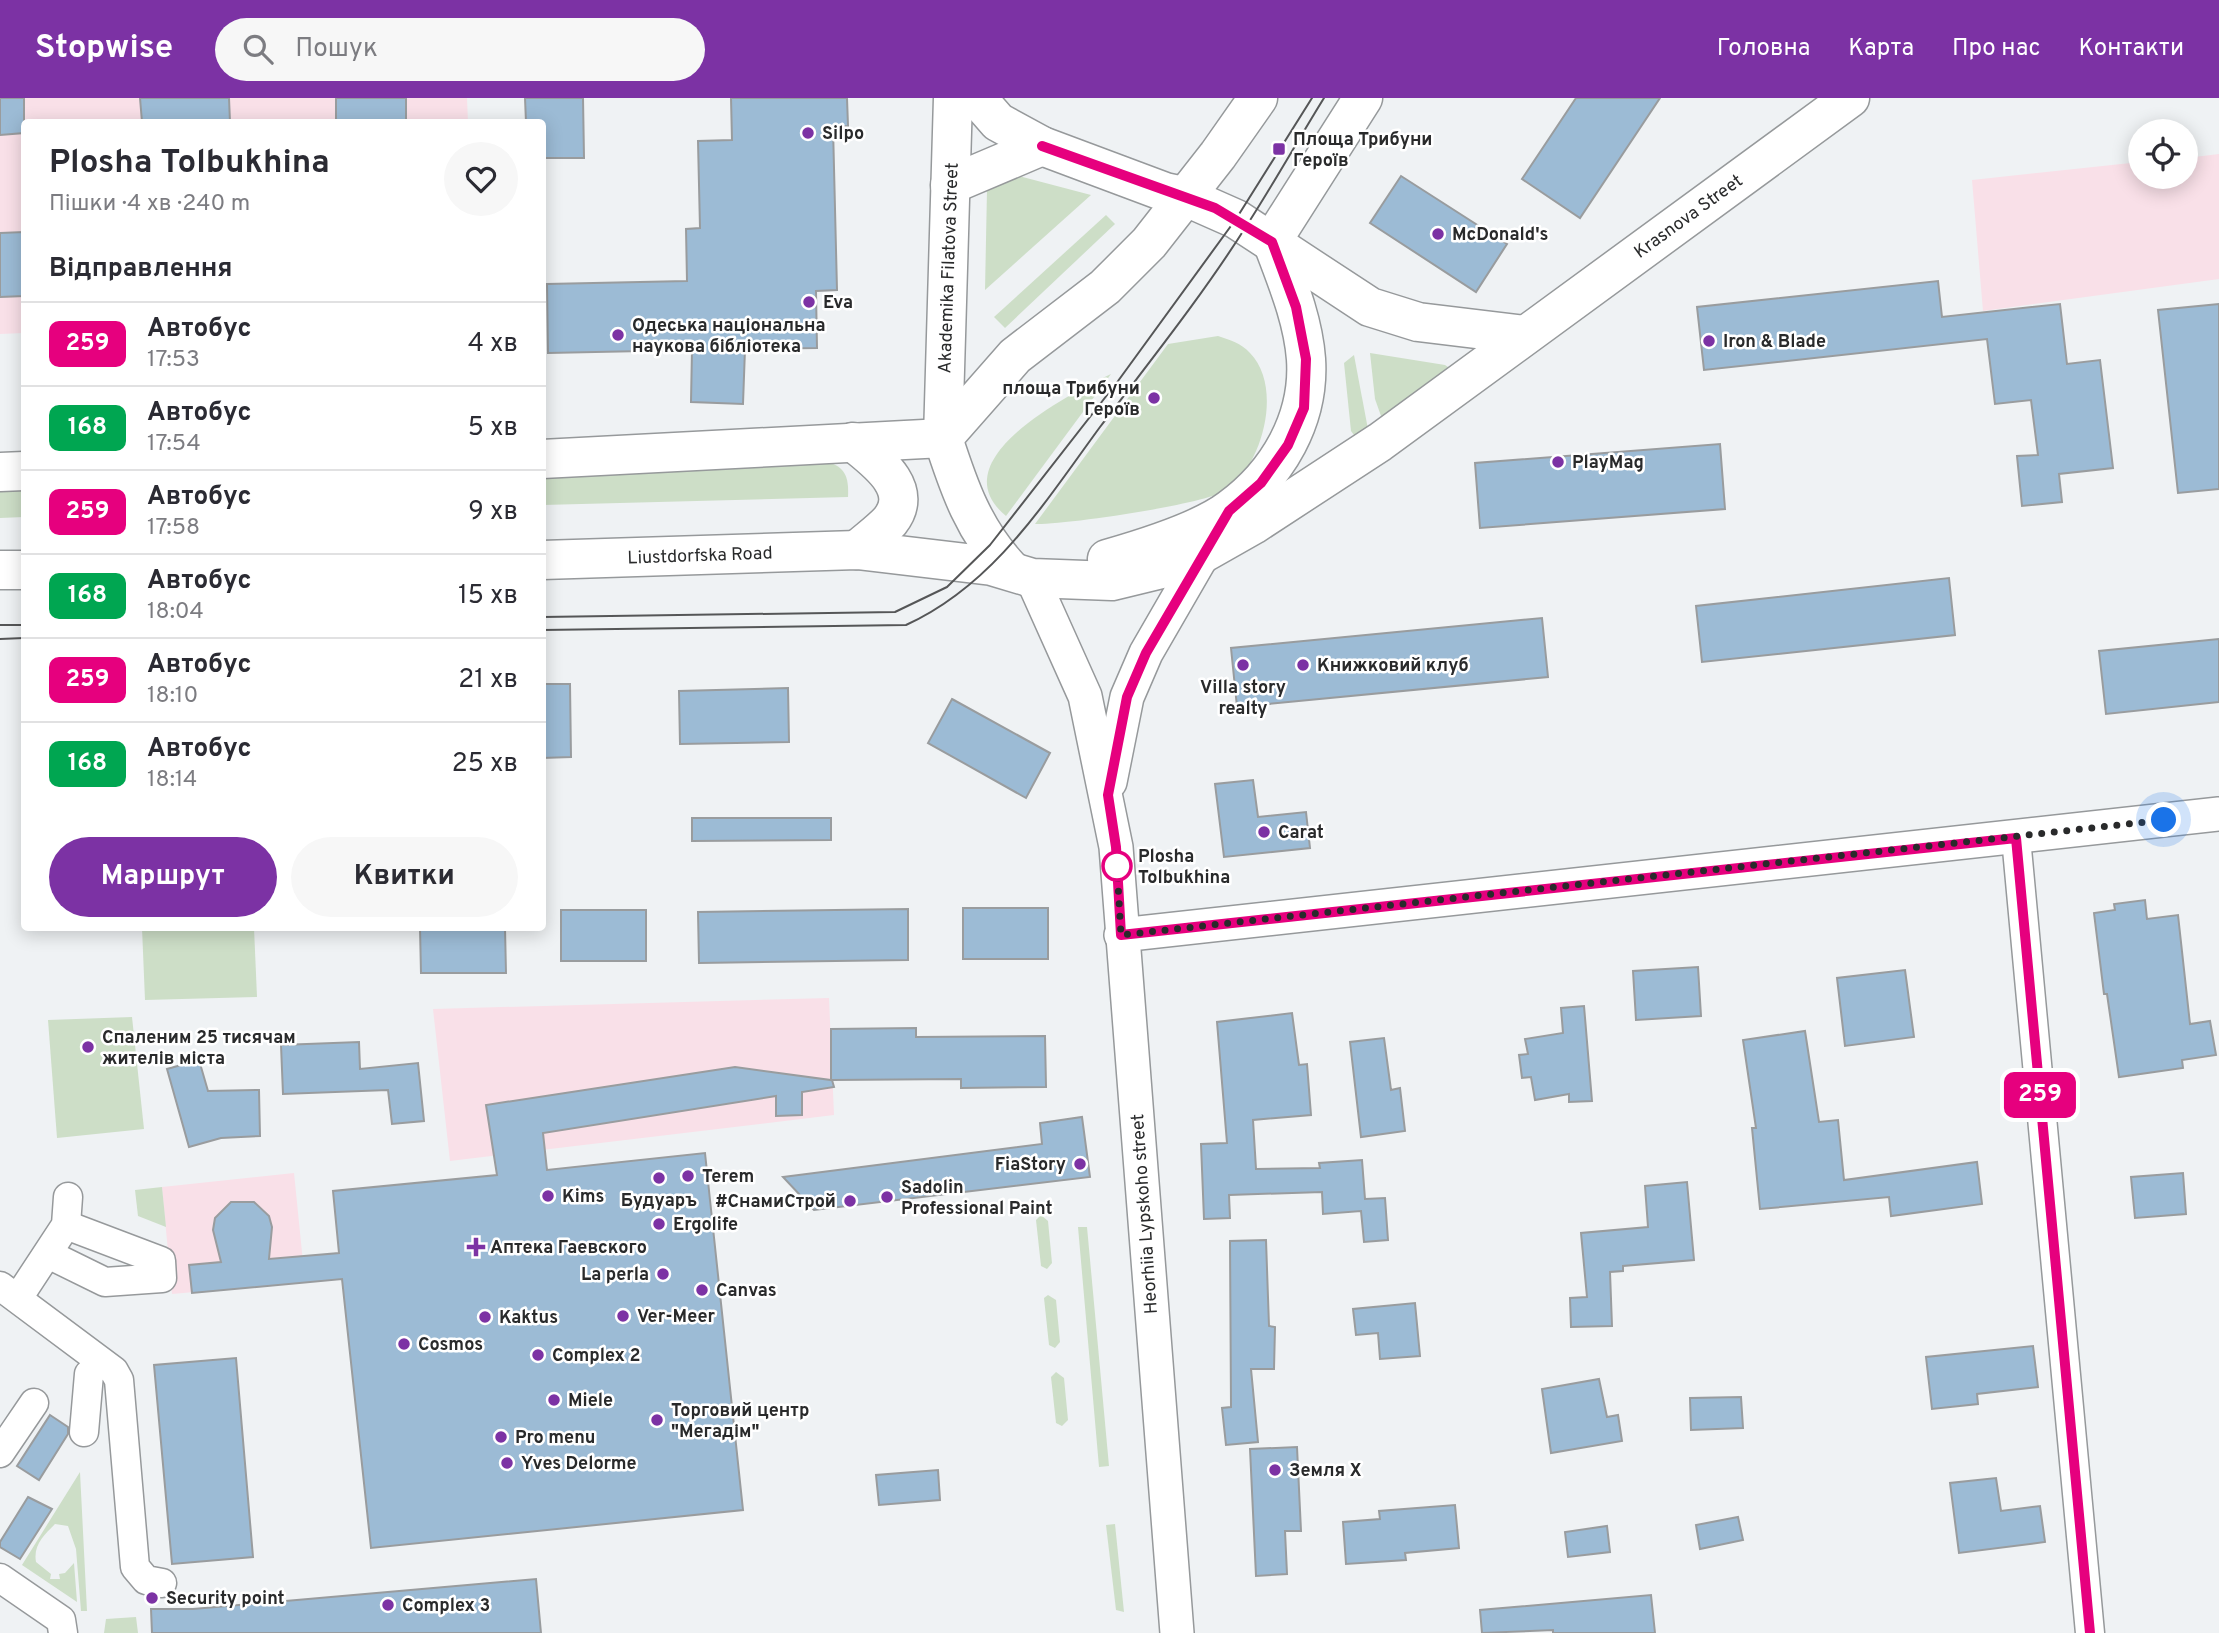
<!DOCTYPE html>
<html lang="uk">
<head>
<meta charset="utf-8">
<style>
	body { margin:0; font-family:Overpass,sans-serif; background:#f7f7f7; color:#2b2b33; height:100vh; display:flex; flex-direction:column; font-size:26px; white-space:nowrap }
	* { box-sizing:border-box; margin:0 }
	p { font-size:23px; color:#7c7c81 }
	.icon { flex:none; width:38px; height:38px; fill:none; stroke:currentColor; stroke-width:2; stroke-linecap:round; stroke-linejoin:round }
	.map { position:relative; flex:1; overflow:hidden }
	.details { position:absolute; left:21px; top:21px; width:525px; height:812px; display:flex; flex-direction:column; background:#fff; border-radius:7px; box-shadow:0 4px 18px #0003 }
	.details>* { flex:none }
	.badge { padding:0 14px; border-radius:10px; font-size:24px; line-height:46px }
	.controls { position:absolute; left:2128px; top:21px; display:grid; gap:14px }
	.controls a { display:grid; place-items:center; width:70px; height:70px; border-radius:50%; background:#fff; box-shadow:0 4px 18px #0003; font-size:35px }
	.you { position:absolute; width:35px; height:35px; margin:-18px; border:5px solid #fff; border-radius:50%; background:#1a73e8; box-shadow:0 0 0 10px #1a73e833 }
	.map>.badge { position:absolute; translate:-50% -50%; box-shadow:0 0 0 4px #fff }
	h2 { padding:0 28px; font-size:26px; line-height:63px }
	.round { display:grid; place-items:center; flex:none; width:74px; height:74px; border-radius:37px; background:#f7f7f7 }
	.overview { display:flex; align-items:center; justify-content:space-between; height:119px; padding:0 28px }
	h1 { font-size:33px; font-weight:700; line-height:52px }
	.primary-button { display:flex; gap:14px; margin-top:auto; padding:14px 28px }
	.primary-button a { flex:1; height:80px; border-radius:42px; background:#7c32a4; color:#fff; font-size:28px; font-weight:700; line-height:80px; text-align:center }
	.primary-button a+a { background:#f7f7f7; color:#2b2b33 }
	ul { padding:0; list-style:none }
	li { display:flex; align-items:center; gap:21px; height:84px; padding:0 28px; border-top:2px solid #e1e1e2 }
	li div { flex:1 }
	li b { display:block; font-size:26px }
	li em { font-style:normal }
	li .badge { min-width:77px; font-weight:700; text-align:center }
	header { display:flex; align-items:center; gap:42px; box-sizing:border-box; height:98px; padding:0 35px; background:#7c32a4; color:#fff }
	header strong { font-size:33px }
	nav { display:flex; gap:38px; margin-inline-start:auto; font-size:24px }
	.search { width:490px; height:63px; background:#f7f7f7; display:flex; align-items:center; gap:18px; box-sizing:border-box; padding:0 24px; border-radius:38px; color:#7c7c81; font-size:26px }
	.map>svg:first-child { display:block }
	.industrial { fill:#f9e0e8 }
	.green { fill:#cddec7 }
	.building { fill:#9cbbd5; stroke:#999c9e; stroke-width:2 }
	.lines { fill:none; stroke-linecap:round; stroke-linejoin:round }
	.minor-casing { stroke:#96999b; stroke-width:31 }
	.tertiary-casing { stroke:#96999b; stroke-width:36 }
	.secondary-casing { stroke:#96999b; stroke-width:41 }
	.primary-casing { stroke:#96999b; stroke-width:41 }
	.minor { stroke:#fff; stroke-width:28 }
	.tertiary { stroke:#fff; stroke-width:33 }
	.secondary { stroke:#fff; stroke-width:38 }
	.primary { stroke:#fff; stroke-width:38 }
	.tram { stroke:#555657; stroke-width:2 }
	.line-casing { stroke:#fff; stroke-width:16 }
	.line { stroke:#e6007e; stroke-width:10 }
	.walk { stroke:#292a2b; stroke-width:7; stroke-dasharray:0 12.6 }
	.poi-dot { fill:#7c32a4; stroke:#fff; stroke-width:2.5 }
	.stop-dot { fill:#fff; stroke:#e6007e; stroke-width:3.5 }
	.labels { text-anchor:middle; stroke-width:5; stroke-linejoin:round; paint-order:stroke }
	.poi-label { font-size:18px; font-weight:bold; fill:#292a2b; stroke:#fff; text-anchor:start }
	.street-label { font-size:18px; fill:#292a2b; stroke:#fff }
	.stop-label { font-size:18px; font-weight:bold; fill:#292a2b; stroke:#fff; text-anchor:start }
</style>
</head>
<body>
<header>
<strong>Stopwise</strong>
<div class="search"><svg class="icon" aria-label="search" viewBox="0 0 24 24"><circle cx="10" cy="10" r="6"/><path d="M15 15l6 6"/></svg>Пошук</div>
<nav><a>Головна</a><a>Карта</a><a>Про нас</a><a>Контакти</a></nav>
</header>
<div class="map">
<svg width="2219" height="1535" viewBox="0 0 2219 1535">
	<rect width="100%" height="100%" fill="#eff2f4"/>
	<g class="industrial">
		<polygon points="0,0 467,0 468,24 24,24 24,235 0,236"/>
		<polygon points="2219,56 2219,181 1983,213 1972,82 2140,64 2140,79 2186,79 2186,60"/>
		<polygon points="829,900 834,1017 450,1063 433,911"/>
		<polygon points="294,1075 305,1184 172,1196 162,1089"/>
	</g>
	<g class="green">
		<polygon points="1007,75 1091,97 985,192 987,92 991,82"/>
		<polygon points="1106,117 1115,126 1005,230 994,219"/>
		<path d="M1218,238c12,4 23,7 32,17 33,34 13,109 -21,136 -20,15 -165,36 -194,35l133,-180z"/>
		<polygon points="1370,255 1445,267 1451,271 1386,332 1375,301"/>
		<polygon points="1354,257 1370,342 1357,341 1351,333 1344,265"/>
		<path d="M1111,276l-105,142c-68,-56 64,-122 105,-142z"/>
		<path d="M824,363c21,5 25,15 24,36l-305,8 -1,-33z"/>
		<polygon points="24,391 24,419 0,420 0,392"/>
		<polygon points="142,830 254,830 257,899 145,902"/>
		<polygon points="132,919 144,1031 57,1040 48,922"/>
		<polygon points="162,1089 166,1129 138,1118 135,1092"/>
		<polygon points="1041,1117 1048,1123 1052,1165 1047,1171 1041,1168 1036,1122"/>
		<polygon points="1078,1129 1087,1129 1109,1368 1099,1369"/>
		<polygon points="1048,1197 1056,1202 1060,1244 1055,1250 1049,1247 1044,1200"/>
		<polygon points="1056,1274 1064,1280 1068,1322 1062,1328 1056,1325 1051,1279"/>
		<path d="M80,1374l7,139h-6l-5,-62 -8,-23 -13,-2c-11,11 -22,21 -19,38l15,12 -1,5h10l-1,-5 6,-1 9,-10 3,39 -55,-37z"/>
		<polygon points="1115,1426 1124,1514 1116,1512 1106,1427"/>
		<polygon points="136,1519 138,1535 104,1535 106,1521"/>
	</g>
	<g class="building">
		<polygon points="0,0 24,0 24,35 0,37"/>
		<polygon points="140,0 229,0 230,24 142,24"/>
		<rect x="336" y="0" width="70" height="24"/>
		<polygon points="525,0 583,0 584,60 542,60 542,24 526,24"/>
		<polygon points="731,0 847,0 848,28 833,29 837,192 816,193 817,250 745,251 743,306 691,304 692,252 548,255 547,186 687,183 686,131 700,130 698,43 732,42"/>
		<polygon points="1576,0 1660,0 1580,120 1522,81"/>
		<polygon points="1401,78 1507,146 1476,194 1370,125"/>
		<polygon points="24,134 24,198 0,199 0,135"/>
		<polygon points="1938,183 1942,219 2060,206 2067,266 2100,262 2113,370 2059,376 2062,404 2022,408 2017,358 2038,357 2031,302 1995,306 1987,241 1704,272 1697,209"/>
		<polygon points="2219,206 2219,391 2178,395 2158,212"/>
		<polygon points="1720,346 1725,411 1480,430 1475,365"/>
		<polygon points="1949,480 1955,537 1702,564 1696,508"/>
		<polygon points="1542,520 1548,579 1237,609 1231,550"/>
		<polygon points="2219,541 2219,604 2106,616 2099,553"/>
		<polygon points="542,586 570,586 571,659 542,660"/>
		<polygon points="788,590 789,644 680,646 679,593"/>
		<polygon points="952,601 1050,655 1026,700 928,645"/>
		<polygon points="1253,682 1258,719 1306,714 1310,750 1224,759 1215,686"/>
		<polygon points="692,720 831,720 831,742 692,743"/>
		<polygon points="2145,802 2147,821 2178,817 2190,926 2210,923 2216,957 2182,962 2183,970 2119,979 2107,896 2104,896 2094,815 2115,812 2114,806"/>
		<rect x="963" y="810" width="85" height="51"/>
		<polygon points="908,811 908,862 699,865 698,814"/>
		<rect x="561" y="812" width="85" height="51"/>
		<polygon points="420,830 505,830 506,875 421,875"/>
		<polygon points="1698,869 1701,918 1636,922 1633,873"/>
		<polygon points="1905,872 1914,939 1845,948 1837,880"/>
		<polygon points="1584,908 1592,1003 1569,1004 1569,996 1535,1002 1531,979 1522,980 1519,957 1528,956 1525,941 1563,935 1561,910"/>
		<polygon points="1292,915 1299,967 1307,966 1311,1017 1253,1022 1256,1071 1320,1070 1319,1065 1362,1062 1365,1101 1385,1100 1388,1142 1364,1144 1361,1113 1323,1116 1322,1094 1229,1097 1230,1120 1204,1121 1201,1046 1227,1045 1217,924"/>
		<polygon points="916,930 916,939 1045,938 1046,989 961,990 961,981 832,982 834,989 802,994 802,1017 776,1018 776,998 543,1035 547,1072 705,1055 743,1412 371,1450 342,1181 192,1195 189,1167 221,1164 213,1132 215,1120 231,1104 254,1104 269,1118 272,1129 269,1161 339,1155 333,1093 497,1077 486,1007 735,969 831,982 831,931"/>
		<polygon points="1805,933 1819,1024 1838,1022 1844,1082 1977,1064 1982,1106 1891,1118 1889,1099 1760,1111 1752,1030 1756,1030 1743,942"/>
		<polygon points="1384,940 1391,992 1400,990 1405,1033 1361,1039 1350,944"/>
		<polygon points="359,944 360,971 418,965 424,1023 392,1026 388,992 283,996 281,947"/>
		<polygon points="199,962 208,993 259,992 260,1038 221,1040 189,1049 167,971"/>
		<polygon points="1082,1019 1090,1079 814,1112 783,1079 1042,1046 1040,1025"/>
		<polygon points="2183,1075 2186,1116 2135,1120 2131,1079"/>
		<polygon points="1687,1084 1694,1162 1623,1168 1623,1173 1610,1174 1612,1228 1571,1229 1570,1200 1587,1199 1581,1135 1648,1129 1645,1088"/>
		<polygon points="1266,1142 1269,1228 1275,1229 1274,1271 1251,1271 1258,1344 1226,1347 1222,1310 1231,1309 1230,1143"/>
		<polygon points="1415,1205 1420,1258 1380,1261 1378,1235 1356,1237 1353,1211"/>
		<polygon points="2033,1248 2038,1289 1977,1296 1978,1306 1932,1311 1926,1259"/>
		<polygon points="236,1260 253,1459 172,1466 154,1267"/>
		<polygon points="1599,1281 1607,1319 1618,1317 1622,1343 1551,1355 1542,1291"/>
		<polygon points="1741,1299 1743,1330 1691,1332 1690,1300"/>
		<polygon points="50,1317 68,1329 68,1336 39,1382 17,1368"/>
		<polygon points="1297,1349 1301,1433 1285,1433 1287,1476 1256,1478 1250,1351"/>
		<polygon points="938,1372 940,1402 879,1407 876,1377"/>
		<polygon points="1996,1380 2001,1413 2040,1408 2045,1444 1959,1455 1950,1385"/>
		<polygon points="28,1399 52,1411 20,1461 0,1449 0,1444"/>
		<polygon points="1455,1407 1459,1450 1405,1455 1406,1462 1346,1466 1343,1424 1380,1421 1379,1413"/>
		<polygon points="1738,1419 1743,1442 1700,1451 1696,1427"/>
		<polygon points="1607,1428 1610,1454 1568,1459 1565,1434"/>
		<polygon points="536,1481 541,1535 152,1535 151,1511 193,1511"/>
		<polygon points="1651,1497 1655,1535 1553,1535 1553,1532 1482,1535 1480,1512"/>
	</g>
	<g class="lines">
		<g class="minor-casing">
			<g id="minor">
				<polyline points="2016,740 2090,1535"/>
				<polyline points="48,1156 105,1184 162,1180 161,1163 66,1127"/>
				<polyline points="0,1188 114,1273 119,1282 135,1469 146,1482 162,1485"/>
				<polyline points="18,1200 66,1127 68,1099"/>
				<polyline points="84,1334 89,1276"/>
				<polyline points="0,1355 34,1305"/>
				<polyline points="0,1480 61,1522 63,1535"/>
			</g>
		</g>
		<g class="tertiary-casing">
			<g id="tertiary">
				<polyline points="1032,480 1085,598 1116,749 1177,1535"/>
				<polyline points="1110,684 1127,599 1146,555 1209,446"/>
				<polyline points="1121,837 2219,716"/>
			</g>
		</g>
		<g class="secondary-casing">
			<g id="secondary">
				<polyline points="977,0 998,24 1042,48 1165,94 1184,98"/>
				<polyline points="950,87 1042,48"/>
				<polyline points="943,340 953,0"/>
			</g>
		</g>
		<g class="primary-casing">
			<g id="primary">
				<polyline points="1184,98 1236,121 1370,209 1418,224 1525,237"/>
				<polyline points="1272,143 1363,0"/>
				<polyline points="943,340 1015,258 1105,189 1149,145 1218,57 1258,0"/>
				<path d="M943,340c16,50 31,93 68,132"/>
				<path d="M853,344c22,18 63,46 37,79 -9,10 -23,20 -33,29"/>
				<polyline points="542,361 943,340"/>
				<polyline points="0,374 24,373"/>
				<path d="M1107,461c35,-10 95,-29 123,-50 48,-35 80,-90 76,-150 -3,-41 -20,-80 -34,-118"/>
				<polyline points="542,462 857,452 992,468 1032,480 1112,483 1186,465 1253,427 1380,344 1850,0"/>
				<polyline points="0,472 24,472"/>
			</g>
		</g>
		<use href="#minor" class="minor"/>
		<use href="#tertiary" class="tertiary"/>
		<use href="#secondary" class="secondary"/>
		<use href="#primary" class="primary"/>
		<g class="tram">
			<polyline points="542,519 895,514 947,489 990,447 1118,283 1236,121 1312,0"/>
			<polyline points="0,527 24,527"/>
			<path d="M542,532l364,-5c88,-40 139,-123 194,-198 50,-66 103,-132 147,-202 27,-42 51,-85 77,-127"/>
			<polyline points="0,541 24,540"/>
		</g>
	</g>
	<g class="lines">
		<g class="line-casing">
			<polyline id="line" points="1042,48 1215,110 1272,144 1296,209 1306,261 1304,310 1288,347 1261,385 1229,413 1146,555 1127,599 1108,697 1116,749 1121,837 2016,740 2090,1535"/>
		</g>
		<use href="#line" class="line"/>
		<polyline class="walk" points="1117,768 1121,837 2164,722"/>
	</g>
	<g class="poi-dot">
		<circle cx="808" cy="35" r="7"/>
		<rect x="1272" y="44" width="14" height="14" rx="3.5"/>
		<circle cx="1438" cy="136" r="7"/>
		<circle cx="809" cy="204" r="7"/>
		<circle cx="618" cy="237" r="7"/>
		<circle cx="1709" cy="243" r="7"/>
		<circle cx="1154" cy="300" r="7"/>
		<circle cx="1558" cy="364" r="7"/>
		<circle cx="1243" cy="567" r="7"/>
		<circle cx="1303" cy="567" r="7"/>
		<circle cx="1264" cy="734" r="7"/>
		<circle cx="88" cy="949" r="7"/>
		<circle cx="1080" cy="1066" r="7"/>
		<circle cx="688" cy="1078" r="7"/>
		<circle cx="659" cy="1080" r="7"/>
		<circle cx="548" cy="1098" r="7"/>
		<circle cx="887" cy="1099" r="7"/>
		<circle cx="850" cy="1103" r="7"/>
		<circle cx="659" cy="1126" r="7"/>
		<path d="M472.5 1138.5h7v7h7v7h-7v7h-7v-7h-7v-7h7z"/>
		<circle cx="663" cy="1176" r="7"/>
		<circle cx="702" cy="1192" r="7"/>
		<circle cx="623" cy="1218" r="7"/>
		<circle cx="485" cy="1219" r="7"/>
		<circle cx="404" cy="1246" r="7"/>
		<circle cx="538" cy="1257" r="7"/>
		<circle cx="554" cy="1302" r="7"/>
		<circle cx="657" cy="1322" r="7"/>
		<circle cx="501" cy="1339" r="7"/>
		<circle cx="507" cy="1365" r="7"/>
		<circle cx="1275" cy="1372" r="7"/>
		<circle cx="152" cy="1500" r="7"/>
		<circle cx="388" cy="1507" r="7"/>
	</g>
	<circle class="stop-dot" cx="1117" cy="768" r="14"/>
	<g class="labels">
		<g class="poi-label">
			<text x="822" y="41">Silpo</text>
			<text x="1293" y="47">Площа Трибуни<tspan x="1293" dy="21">Героїв</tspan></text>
			<text x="1452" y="142">McDonald's</text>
			<text x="823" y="210">Eva</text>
			<text x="632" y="233">Одеська національна<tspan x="632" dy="21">наукова бібліотека</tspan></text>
			<text x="1723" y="249">Iron &amp; Blade</text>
			<text x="1140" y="296" text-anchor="end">площа Трибуни<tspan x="1140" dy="21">Героїв</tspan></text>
			<text x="1572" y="370">PlayMag</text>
			<text x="1317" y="573">Книжковий клуб</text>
			<text x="1243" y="595" text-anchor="middle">Villa story<tspan x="1243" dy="21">realty</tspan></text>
			<text x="1278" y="740">Carat</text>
			<text x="102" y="945">Спаленим 25 тисячам<tspan x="102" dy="21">жителів міста</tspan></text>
			<text x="1066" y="1072" text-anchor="end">FiaStory</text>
			<text x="702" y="1084">Terem</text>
			<text x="901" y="1095">Sadolin<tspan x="901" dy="21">Professional Paint</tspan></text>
			<text x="562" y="1104">Kims</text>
			<text x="659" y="1108" text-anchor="middle">Будуаръ</text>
			<text x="836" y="1109" text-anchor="end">#СнамиСтрой</text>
			<text x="673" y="1132">Ergolife</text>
			<text x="490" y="1155">Аптека Гаевского</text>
			<text x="649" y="1182" text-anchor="end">La perla</text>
			<text x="716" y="1198">Canvas</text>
			<text x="637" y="1224">Ver-Meer</text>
			<text x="499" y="1225">Kaktus</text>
			<text x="418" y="1252">Cosmos</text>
			<text x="552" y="1263">Complex 2</text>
			<text x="568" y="1308">Miele</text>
			<text x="671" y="1318">Торговий центр<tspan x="671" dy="21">"Мегадім"</tspan></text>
			<text x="515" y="1345">Pro menu</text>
			<text x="521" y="1371">Yves Delorme</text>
			<text x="1289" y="1378">Земля Х</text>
			<text x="166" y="1506">Security point</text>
			<text x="402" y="1513">Complex 3</text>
		</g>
		<g class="street-label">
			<text transform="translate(1688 118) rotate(-36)" y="6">Krasnova Street</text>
			<text transform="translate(948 170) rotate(-88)" y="6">Akademika Filatova Street</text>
			<text transform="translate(700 457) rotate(-2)" y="6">Liustdorfska Road</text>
			<text transform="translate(1144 1116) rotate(-94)" y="6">Heorhiia Lypskoho street</text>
		</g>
		<g class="stop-label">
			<text x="1138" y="764">Plosha<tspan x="1138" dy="21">Tolbukhina</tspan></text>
		</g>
	</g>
</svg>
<div class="controls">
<a><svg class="icon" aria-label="locate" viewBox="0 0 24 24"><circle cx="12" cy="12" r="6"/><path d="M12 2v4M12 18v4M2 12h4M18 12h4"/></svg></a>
</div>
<div class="you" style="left:2164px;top:722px"></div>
<b class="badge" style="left:2040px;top:997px;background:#e6007e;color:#fff">259</b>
<section class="details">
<div class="overview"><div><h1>Plosha Tolbukhina</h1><p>Пішки · 4 хв · 240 m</p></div><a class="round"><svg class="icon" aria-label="heart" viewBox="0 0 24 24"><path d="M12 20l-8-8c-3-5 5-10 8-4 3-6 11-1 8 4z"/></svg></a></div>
<h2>Відправлення</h2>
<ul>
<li><span class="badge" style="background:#e6007e;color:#fff">259</span><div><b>Автобус</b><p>17:53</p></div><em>4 хв</em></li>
<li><span class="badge" style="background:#00a651;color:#fff">168</span><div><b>Автобус</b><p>17:54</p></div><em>5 хв</em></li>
<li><span class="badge" style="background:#e6007e;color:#fff">259</span><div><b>Автобус</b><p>17:58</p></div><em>9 хв</em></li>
<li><span class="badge" style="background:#00a651;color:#fff">168</span><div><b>Автобус</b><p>18:04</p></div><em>15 хв</em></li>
<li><span class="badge" style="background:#e6007e;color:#fff">259</span><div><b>Автобус</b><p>18:10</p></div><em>21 хв</em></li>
<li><span class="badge" style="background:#00a651;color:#fff">168</span><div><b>Автобус</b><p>18:14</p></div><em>25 хв</em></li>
</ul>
<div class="primary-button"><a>Маршрут</a><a>Квитки</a></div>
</section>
</div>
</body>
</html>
